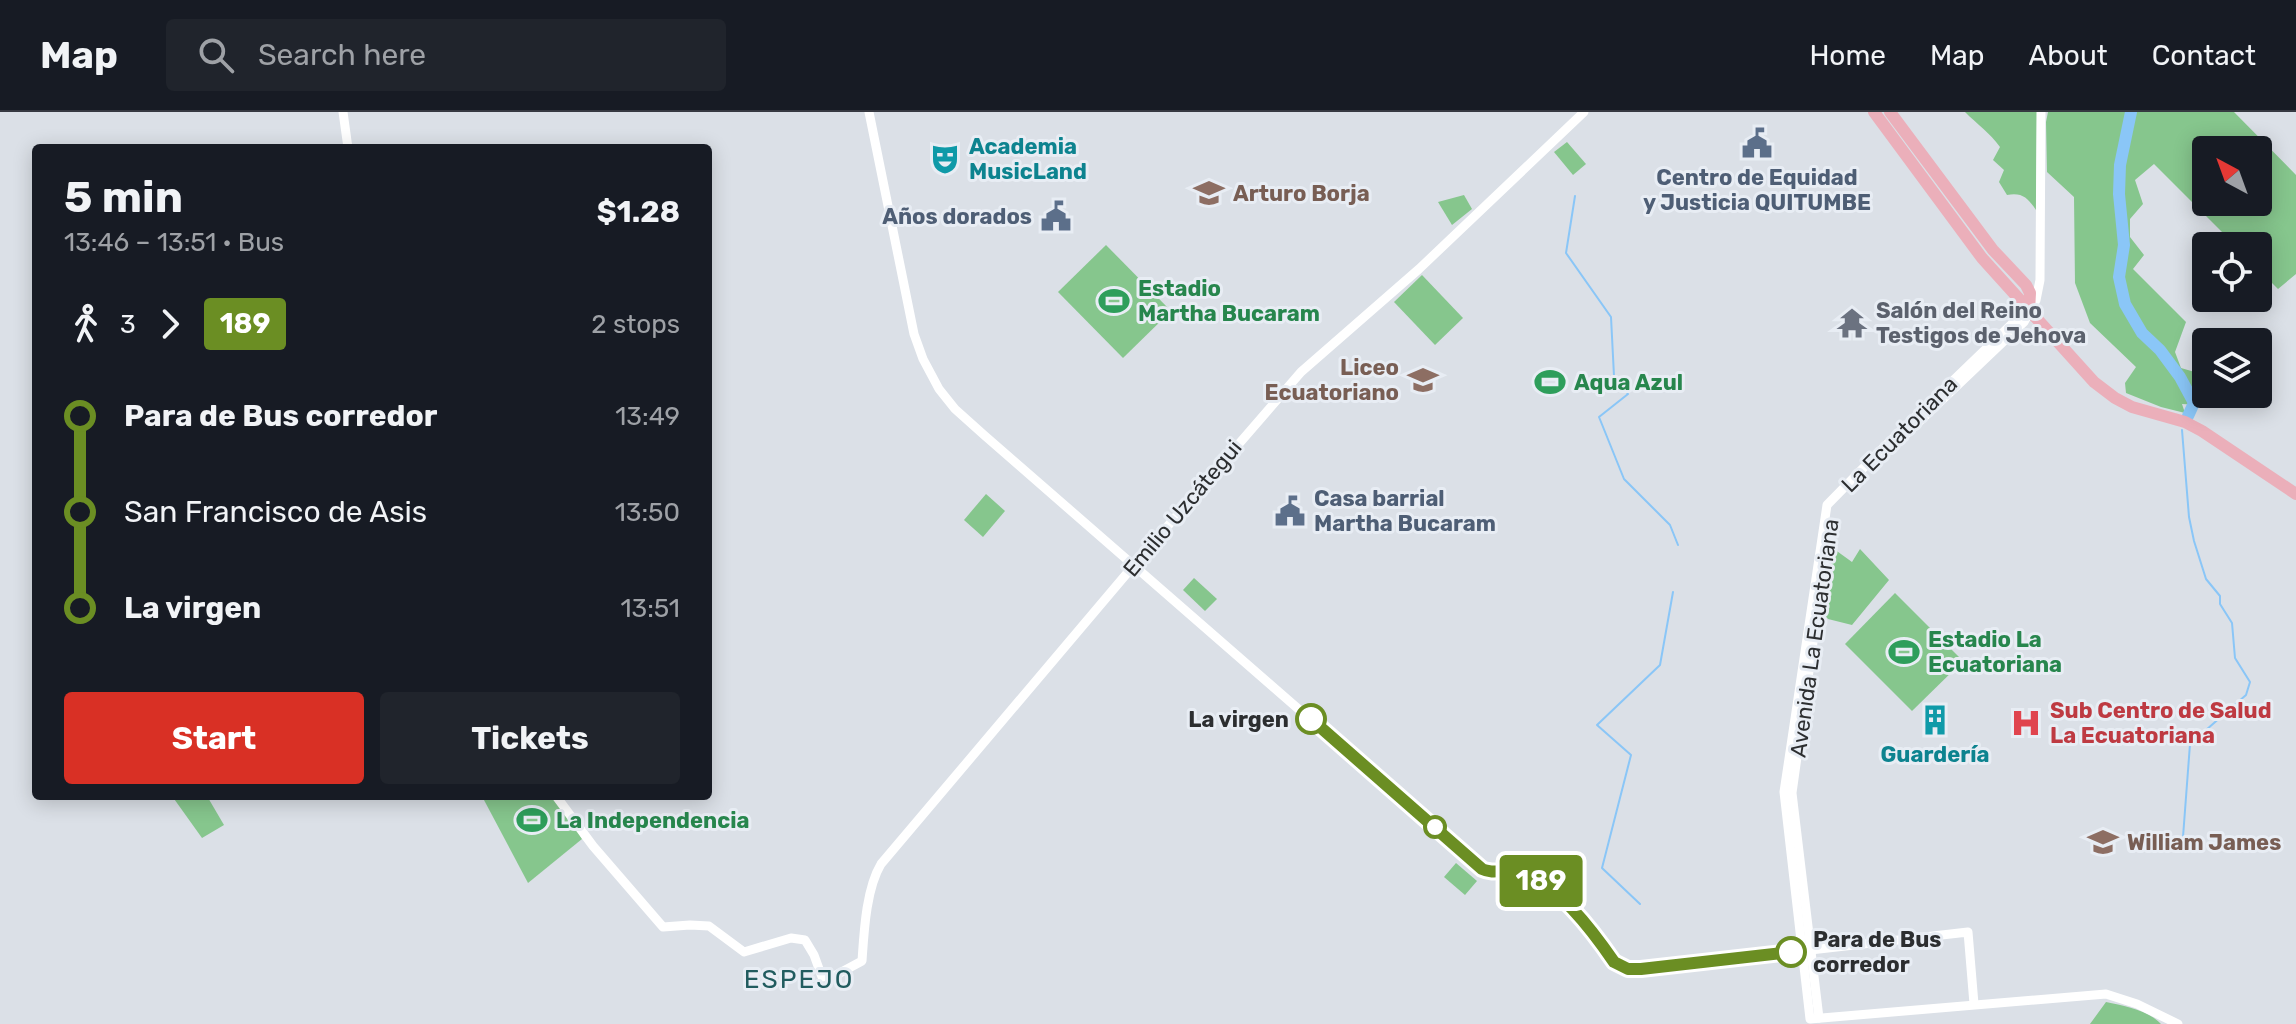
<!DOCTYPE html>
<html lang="en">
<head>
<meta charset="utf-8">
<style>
	body { margin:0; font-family:Rubik,sans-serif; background:#20242c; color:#f1f3f6; height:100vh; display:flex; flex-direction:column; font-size:30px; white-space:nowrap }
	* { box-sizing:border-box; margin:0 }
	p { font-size:26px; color:#9ea1a6 }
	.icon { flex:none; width:44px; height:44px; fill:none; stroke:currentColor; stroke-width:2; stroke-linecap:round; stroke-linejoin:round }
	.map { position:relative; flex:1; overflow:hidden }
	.side { position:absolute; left:32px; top:32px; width:680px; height:656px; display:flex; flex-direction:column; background:#171b24; border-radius:8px; box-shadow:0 4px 20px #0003 }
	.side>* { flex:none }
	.badge { padding:0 16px; border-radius:6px; font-size:28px; line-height:52px }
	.needle { width:52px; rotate:319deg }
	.buttons { position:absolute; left:2192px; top:24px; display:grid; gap:16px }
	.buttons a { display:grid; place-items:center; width:80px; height:80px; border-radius:8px; background:#171b24; box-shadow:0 4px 20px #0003; font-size:40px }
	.map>.badge { position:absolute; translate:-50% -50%; box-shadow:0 0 0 4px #fff }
	.legs { display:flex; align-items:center; gap:12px; height:88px; padding:0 32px; font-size:26px }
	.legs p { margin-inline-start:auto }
	.summary { display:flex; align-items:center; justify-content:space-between; height:136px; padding:0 32px }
	h1 { font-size:44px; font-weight:700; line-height:60px }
	.primary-button { display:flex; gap:16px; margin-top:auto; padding:16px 32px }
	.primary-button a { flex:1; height:92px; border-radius:8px; background:#d93025; color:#fff; font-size:32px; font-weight:700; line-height:92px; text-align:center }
	.primary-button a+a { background:#20242c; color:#f1f3f6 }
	ul { padding:0 32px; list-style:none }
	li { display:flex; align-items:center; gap:28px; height:96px; font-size:30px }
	li i { display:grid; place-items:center; width:12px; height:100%; margin:0 10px; background:currentColor }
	li i::after { content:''; width:20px; height:20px; margin:-10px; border:6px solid; border-radius:50%; background:#171b24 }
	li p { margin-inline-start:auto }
	li:first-child i { background:linear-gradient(#0000 50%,currentColor 0) }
	li:last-child i { background:linear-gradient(currentColor 50%,#0000 0) }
	header { display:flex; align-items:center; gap:48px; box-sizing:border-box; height:112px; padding:0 40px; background:#171b24; border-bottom:2px solid #363941 }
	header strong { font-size:38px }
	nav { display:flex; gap:44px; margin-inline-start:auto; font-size:28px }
	.search { width:560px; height:72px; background:#20242c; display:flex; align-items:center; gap:20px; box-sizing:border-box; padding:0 28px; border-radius:8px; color:#9ea1a6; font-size:30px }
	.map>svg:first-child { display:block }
	.green { fill:#86c68d; fill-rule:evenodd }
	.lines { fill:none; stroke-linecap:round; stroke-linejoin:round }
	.stream { stroke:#8ac6f7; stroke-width:2 }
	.river { stroke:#8ac6f7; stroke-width:12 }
	.minor { stroke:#fff; stroke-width:9 }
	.major { stroke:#ebafba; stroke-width:12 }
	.line-1-casing { stroke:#fff; stroke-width:18 }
	.line-1 { stroke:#6b8e23; stroke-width:12 }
	.stop-1-dot { fill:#fff; stroke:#6b8e23; stroke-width:4 }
	.labels { text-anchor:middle; stroke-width:6; stroke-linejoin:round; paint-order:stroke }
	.culture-label { font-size:22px; font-weight:bold; fill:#0d838f; stroke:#e8edf4; text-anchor:start }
	.service-label { font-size:22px; font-weight:bold; fill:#4e5e75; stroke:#e8edf4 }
	.education-label { font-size:22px; font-weight:bold; fill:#785e54; stroke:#e8edf4; text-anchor:start }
	.leisure-label { font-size:22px; font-weight:bold; fill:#27864d; stroke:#e8edf4; text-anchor:start }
	.worship-label { font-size:22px; font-weight:bold; fill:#5b616d; stroke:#e8edf4; text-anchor:start }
	.street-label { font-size:22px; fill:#2c2e30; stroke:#e8edf4 }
	.health-label { font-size:22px; font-weight:bold; fill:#be3a42; stroke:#e8edf4; text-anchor:start }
	.stop-label { font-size:22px; font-weight:bold; fill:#2c2e30; stroke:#e8edf4; text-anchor:end }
	.quarter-label { font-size:26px; letter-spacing:2px; fill:#215c5f; stroke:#e8edf4 }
</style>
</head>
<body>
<header>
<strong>Map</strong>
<div class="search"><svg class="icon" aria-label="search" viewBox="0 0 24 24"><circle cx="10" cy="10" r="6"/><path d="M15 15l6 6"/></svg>Search here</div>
<nav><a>Home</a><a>Map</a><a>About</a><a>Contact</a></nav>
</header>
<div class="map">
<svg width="2296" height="912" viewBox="0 0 2296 912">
	<rect width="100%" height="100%" fill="#dbe0e7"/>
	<g class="green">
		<path d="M1965,0h72l-1,98c-8,-12 -14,-18 -29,-15l-8,-13 5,-12 -11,-10 7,-13c-10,-14 -23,-23 -35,-35z"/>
		<path d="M2048,0h186l62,63v99l-18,15 -20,-20v-23h-22l-82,-82 -19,16 8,24 -13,15v18l14,18 -11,14 53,53 -11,30 6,16 24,7 -5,30 -18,-1 3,9 -24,-6 -35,-14 -1,-10 11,-16 -46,-44 -15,-40 -1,-86 -27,-25 -1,-50zM2206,38h52v52h-52z"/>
		<polygon points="1567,30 1586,52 1573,63 1554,40"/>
		<polygon points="1464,83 1472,97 1452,113 1438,90"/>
		<polygon points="1106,133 1171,199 1123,246 1058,180"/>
		<polygon points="1422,163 1463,206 1435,233 1394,190"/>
		<polygon points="986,382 1005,399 983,425 964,408"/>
		<polygon points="1834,437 1852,450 1860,437 1889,468 1852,513 1828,507 1823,501"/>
		<polygon points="1194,466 1217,487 1205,499 1183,478"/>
		<polygon points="1895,481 1963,549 1912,599 1845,532"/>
		<polygon points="172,684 207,684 224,713 202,726"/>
		<polygon points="492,684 557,684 582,727 528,771 484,688"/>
		<polygon points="1456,751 1477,769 1465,783 1444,765"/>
		<path d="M2106,890c18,4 42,8 55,22h-71z"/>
	</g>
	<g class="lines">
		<g class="stream">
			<polyline points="1575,84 1566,141 1611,205 1614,264 1628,282 1599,305 1624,367 1670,413 1678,433"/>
			<polyline points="2182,318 2189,405 2194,429 2206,467 2220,484 2220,492 2232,511 2235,546 2250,570 2246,583 2190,632 2183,725"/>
			<polyline points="1640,792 1602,756 1631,643 1597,613 1660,553 1673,480"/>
		</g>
		<polyline class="river" points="2131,0 2120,53 2119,82 2124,133 2119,165 2125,192 2142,221 2160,238 2180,265 2194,291 2188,304"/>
		<g class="minor">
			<polyline points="343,0 348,36"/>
			<polyline points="869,0 914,222 923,247 939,277 955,297 984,323 1482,757 1489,761 1512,758 1543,770 1573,798 1614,850 1628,857 1645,857 1968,820 1974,892"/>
			<polyline points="2029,199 2019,205 1880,339 1827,393 1784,680 1810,907 2106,882 2137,892 2178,912"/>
			<polyline points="1900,328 2024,210 2036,188 2040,168 2041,0"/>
			<path d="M556,684l37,50 70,81 27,-2 19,1 35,26 47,-14 14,2 9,15 8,22 14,-2 26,-14c2,-29 4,-72 19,-97l253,-299 167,-193 118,-103 165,-157"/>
			<polyline points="1819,906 1792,681 1827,430"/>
		</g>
		<g class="major">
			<polyline points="1874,0 1982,146 2094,270 2115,286 2132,295 2185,310 2202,319 2296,382"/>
			<polyline points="1890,0 1993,138 2026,173 2030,181 2029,199"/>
		</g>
	</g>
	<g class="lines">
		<g class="line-1-casing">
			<path id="line-1" d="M1311,607l171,150c12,6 24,-1 37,3 38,11 73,58 95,90l14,7h13l150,-17"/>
		</g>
		<use href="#line-1" class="line-1"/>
	</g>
	<defs>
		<g id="civic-bare" transform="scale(2.4)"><path d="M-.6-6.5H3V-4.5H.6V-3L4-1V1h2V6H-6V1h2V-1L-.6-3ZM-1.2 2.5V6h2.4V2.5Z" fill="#5c6f8a" stroke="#e8edf4" stroke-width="2.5" paint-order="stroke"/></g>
		<g id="theatre-bare" transform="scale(2.4)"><path d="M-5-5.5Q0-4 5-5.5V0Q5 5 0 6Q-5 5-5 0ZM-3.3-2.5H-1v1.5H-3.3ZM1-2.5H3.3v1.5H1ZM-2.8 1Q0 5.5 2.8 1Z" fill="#0f9aa8" stroke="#e8edf4" stroke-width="2.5" paint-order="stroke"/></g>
		<g id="university-bare" transform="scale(2.4)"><path d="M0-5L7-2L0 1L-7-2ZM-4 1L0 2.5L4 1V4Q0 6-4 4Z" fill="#8d6e63" stroke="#e8edf4" stroke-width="2.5" paint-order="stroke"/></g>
		<g id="stadium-bare" transform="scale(2.4)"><path d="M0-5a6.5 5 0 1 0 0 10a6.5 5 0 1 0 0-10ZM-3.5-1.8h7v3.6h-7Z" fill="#2e9e5b" stroke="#e8edf4" stroke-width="2.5" paint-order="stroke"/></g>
		<g id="temple-bare" transform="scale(2.4)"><path d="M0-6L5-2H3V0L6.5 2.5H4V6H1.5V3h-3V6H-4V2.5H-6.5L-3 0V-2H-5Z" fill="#6b7280" stroke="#e8edf4" stroke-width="2.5" paint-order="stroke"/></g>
		<g id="school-bare" transform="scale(2.4)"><path d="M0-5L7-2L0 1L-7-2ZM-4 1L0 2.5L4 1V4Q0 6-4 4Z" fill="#8d6e63" stroke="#e8edf4" stroke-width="2.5" paint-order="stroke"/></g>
		<g id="building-bare" transform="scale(2.4)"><path d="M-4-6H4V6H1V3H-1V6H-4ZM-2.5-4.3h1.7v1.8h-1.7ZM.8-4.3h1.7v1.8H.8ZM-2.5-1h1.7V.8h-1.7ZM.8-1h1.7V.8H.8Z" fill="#0f9aa8" stroke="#e8edf4" stroke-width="2.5" paint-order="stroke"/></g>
		<g id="hospital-bare" transform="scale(2.4)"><path d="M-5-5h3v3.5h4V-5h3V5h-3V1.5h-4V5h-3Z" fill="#e0444e" stroke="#e8edf4" stroke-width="2.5" paint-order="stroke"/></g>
	</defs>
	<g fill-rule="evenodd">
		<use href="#civic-bare" x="1757" y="31"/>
		<use href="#theatre-bare" x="945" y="47"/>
		<use href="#university-bare" x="1209" y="81"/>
		<use href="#civic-bare" x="1056" y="104"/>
		<use href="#stadium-bare" x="1114" y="189"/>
		<use href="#temple-bare" x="1852" y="211"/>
		<use href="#school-bare" x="1423" y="268"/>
		<use href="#stadium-bare" x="1550" y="270"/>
		<use href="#civic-bare" x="1290" y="399"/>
		<use href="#stadium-bare" x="1904" y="540"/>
		<use href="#building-bare" x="1935" y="608"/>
		<use href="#hospital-bare" x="2026" y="611"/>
		<use href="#stadium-bare" x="532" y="708"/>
		<use href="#school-bare" x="2103" y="730"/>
	</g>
	<g class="stop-1-dot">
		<circle cx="1311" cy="607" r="14"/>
		<circle cx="1435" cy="715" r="10"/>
		<circle cx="1791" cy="840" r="14"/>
	</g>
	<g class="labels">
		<g class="culture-label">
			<text x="969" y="42">Academia<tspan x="969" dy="25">MusicLand</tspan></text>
			<text x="1935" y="650" text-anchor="middle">Guardería</text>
		</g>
		<g class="service-label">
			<text x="1757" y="73">Centro de Equidad<tspan x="1757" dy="25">y Justicia QUITUMBE</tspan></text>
			<text x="1032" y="112" text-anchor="end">Años dorados</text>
			<text x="1314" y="394" text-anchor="start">Casa barrial<tspan x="1314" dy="25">Martha Bucaram</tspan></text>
		</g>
		<g class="education-label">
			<text x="1233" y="89">Arturo Borja</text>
			<text x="1399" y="263" text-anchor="end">Liceo<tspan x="1399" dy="25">Ecuatoriano</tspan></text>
			<text x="2127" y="738">William James</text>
		</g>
		<g class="leisure-label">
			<text x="1138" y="184">Estadio<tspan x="1138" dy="25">Martha Bucaram</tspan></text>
			<text x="1574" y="278">Aqua Azul</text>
			<text x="1928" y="535">Estadio La<tspan x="1928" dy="25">Ecuatoriana</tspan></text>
			<text x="556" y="716">La Independencia</text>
		</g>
		<g class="worship-label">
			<text x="1876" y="206">Salón del Reino<tspan x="1876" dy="25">Testigos de Jehova</tspan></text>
		</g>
		<g class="street-label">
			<text transform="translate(1899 322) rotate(-45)" y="8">La Ecuatoriana</text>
			<text transform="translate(1182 396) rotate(-50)" y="8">Emilio Uzcátegui</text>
			<text transform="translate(1814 526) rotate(-82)" y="8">Avenida La Ecuatoriana</text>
		</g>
		<g class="health-label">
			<text x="2050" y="606">Sub Centro de Salud<tspan x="2050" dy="25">La Ecuatoriana</tspan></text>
		</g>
		<g class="stop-label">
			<text x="1289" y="615">La virgen</text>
			<text x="1813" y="835" text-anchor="start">Para de Bus<tspan x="1813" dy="25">corredor</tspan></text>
		</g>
		<g class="quarter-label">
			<text x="799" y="876">ESPEJO</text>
		</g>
	</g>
</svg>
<div class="buttons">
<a><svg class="needle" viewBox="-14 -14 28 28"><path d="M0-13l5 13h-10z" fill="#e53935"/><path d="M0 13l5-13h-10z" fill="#9ea1a6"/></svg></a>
<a><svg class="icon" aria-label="locate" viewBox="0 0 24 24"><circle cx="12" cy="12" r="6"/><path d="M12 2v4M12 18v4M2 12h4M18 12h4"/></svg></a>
<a><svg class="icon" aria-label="layers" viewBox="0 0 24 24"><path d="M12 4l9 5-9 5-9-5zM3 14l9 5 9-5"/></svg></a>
</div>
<b class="badge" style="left:1541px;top:769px;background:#6b8e23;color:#fff">189</b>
<section class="side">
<div class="summary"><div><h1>5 min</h1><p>13:46 – 13:51 · Bus</p></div><b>$1.28</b></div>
<div class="legs"><svg class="icon" aria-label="walk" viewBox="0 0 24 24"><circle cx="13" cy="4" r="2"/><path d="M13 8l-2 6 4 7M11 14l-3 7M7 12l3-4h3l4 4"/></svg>3<svg class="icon" aria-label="forward" viewBox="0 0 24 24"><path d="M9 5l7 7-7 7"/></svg><b class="badge" style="background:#6b8e23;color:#fff">189</b><p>2 stops</p></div>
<ul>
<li><i style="color:#6b8e23"></i><b>Para de Bus corredor</b><p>13:49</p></li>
<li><i style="color:#6b8e23"></i><span>San Francisco de Asis</span><p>13:50</p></li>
<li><i style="color:#6b8e23"></i><b>La virgen</b><p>13:51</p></li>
</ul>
<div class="primary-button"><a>Start</a><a>Tickets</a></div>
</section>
</div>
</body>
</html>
